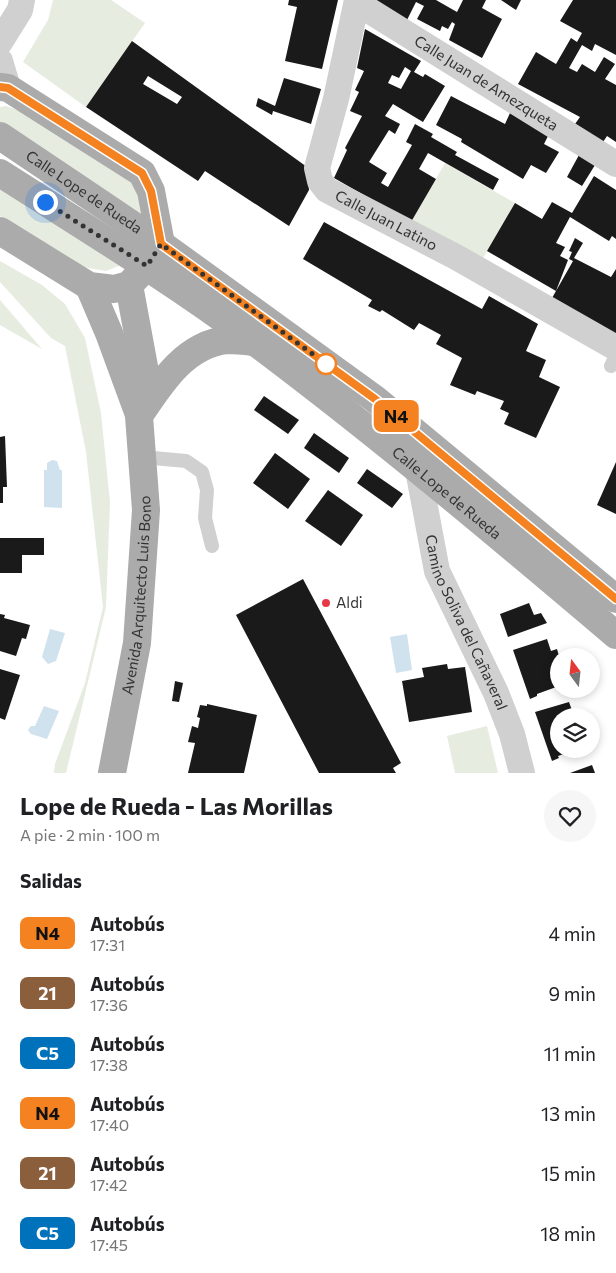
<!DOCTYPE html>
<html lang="es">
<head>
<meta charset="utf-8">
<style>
	body { margin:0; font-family:Commissioner,sans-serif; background:#f6f6f6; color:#202124; height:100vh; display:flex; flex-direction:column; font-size:19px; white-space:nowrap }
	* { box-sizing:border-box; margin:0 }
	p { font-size:16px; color:#757577 }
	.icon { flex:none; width:28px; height:28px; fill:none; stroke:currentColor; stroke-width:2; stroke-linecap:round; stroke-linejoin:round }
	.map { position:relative; height:773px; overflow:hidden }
	.drawer { display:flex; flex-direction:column; background:#fff; flex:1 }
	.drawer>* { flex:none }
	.badge { padding:0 10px; border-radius:8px; font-size:18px; line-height:32px }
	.needle { width:32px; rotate:345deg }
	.controls { position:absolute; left:550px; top:648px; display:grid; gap:10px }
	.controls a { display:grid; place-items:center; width:50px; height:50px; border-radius:50%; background:#fff; box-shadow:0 2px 8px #0003; font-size:25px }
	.you { position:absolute; width:25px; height:25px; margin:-12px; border:4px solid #fff; border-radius:50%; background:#1a73e8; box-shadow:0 0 0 8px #1a73e833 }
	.map>.badge { position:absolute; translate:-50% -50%; box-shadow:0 0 0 2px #fff }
	h2 { padding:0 20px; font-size:19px; line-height:45px }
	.round { display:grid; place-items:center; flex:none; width:52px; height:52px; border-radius:26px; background:#f6f6f6 }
	.headline { display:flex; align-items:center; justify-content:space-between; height:85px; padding:0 20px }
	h1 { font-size:24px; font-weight:700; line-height:38px }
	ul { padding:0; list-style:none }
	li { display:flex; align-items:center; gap:15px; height:60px; padding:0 20px }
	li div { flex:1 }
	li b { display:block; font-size:19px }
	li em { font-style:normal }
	li .badge { min-width:55px; font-weight:700; text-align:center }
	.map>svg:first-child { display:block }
	.green { fill:#e6ecdf }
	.water { fill:#cfe2ee }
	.building { fill:#1a1a1a; fill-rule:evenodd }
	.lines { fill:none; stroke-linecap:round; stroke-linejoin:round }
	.service { stroke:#d0d0d0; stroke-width:14 }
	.minor { stroke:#d0d0d0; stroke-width:26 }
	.primary { stroke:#ababab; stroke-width:28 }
	.line-casing { stroke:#fff; stroke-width:11 }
	.line { stroke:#f58220; stroke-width:8 }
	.walk { stroke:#333; stroke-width:5; stroke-dasharray:0 9 }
	.stop-dot { fill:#fff; stroke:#f58220; stroke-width:2.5 }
	.poi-dot { fill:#e63946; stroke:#fff; stroke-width:2 }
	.labels { text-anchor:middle; stroke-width:5; stroke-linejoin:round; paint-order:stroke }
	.street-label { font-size:15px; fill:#333; stroke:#fff }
	.poi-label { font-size:15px; fill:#333; stroke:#fff; text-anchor:start }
</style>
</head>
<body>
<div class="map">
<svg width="616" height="773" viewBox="0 0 616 773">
	<rect width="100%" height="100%" fill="#fff"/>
	<g class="green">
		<polygon points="53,0 111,0 145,23 86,107 23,62 48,20"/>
		<polygon points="6,106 42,119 131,178 147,217 0,122 0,107"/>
		<polygon points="445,163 515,203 481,262 411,222"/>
		<polygon points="0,187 121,265 106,271 82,267 0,216"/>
		<polygon points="0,261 42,285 65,304 85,338 101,413 110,502 106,607 66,773 54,773 55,764 85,683 103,607 86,452 65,346 51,338 0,282"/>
		<polygon points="0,300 42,349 0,325"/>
		<polygon points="487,726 498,773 455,773 447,736"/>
	</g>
	<g class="water">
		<polygon points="52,460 57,461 60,470 62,470 62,508 44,507 44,470 47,470 47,463"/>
		<polygon points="50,629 65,633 56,661 48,664 42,657"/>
		<polygon points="407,634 412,670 396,673 390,637"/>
		<polygon points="44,706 59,711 47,739 31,734 28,730 31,726 35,726"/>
	</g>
	<g class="building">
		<polygon points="289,0 338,0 322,69 285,61 297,7 288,5"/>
		<polygon points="372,0 436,0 457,12 463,0 486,0 482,8 502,19 482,58 449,40 455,24 452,22 448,29 442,26 440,31 417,19 424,6 416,2 407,20"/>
		<polygon points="501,0 521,0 516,10"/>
		<polygon points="573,0 616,0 616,55 595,44 592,51 582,45 569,68 577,72 582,64 595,72 604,57 615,64 605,79 616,85 616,142 607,136 603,142 575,124 580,117 518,84 536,52 556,64 571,38 577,42 582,33 560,21"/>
		<path d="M365,29l56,32 -7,11 9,5 2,-3 20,12 -22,36 -30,-18 -8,12 15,8 -5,10 -6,-4 -20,32 18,11 -6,10 7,4 24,-42 -6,-3 9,-18 18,10 -2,3 26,15 -2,3 44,24 -6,11 -65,-37 -9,16 17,10 -25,43 -77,-44 13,-28 -2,-2 17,-32 -12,-5 9,-19 -4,-2 9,-19 -7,-3zM405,67l6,4 -10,18 -13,-6 4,-8 7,3z"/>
		<path d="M132,41l175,126 2,23 -20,36 -84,-55 -7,10 -112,-74zM148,76l34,21 -5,7 -34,-20z"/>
		<polygon points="284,78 321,89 311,124 273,111 272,115 256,106 258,98 275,106"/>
		<polygon points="451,96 505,124 510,113 548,136 544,144 559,152 546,173 531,165 523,179 461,142 462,139 436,125"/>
		<polygon points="579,155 595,165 582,186 567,177"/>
		<polygon points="594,176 616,190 616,239 612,236 609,241 570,217 556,243 565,247 560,256 568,260 556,291 573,261 569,259 572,252 569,251 575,238 583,243 574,258 611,277 616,269 616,336 552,298 556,291 487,251 515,203 542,219 552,202 572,213"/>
		<polygon points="324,222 482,309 489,296 538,324 526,351 546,360 539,377 560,387 536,438 504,424 509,413 500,409 504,401 477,391 475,395 450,385 462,358 436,344 441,335 419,323 414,330 382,310 380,312 368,306 372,300 303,259"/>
		<polygon points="264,396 299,420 288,434 254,410"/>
		<polygon points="314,433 349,458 339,473 304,448"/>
		<polygon points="5,436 7,487 3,487 3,503 0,503 0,437"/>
		<polygon points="275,453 310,479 288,509 253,483"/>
		<polygon points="616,462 616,514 597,505"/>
		<polygon points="367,469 403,494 392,508 357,483"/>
		<polygon points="328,490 363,515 341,546 305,521"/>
		<polygon points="0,538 44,538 44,555 22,555 22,573 0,573"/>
		<polygon points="303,579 401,763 393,768 396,773 319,773 236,615"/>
		<polygon points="529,603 534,615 541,613 547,623 508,637 500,614"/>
		<polygon points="0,614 5,615 4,618 30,625 26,639 22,638 16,656 0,651"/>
		<polygon points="547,639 551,651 557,649 559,656 559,686 537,694 537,696 530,699 513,650"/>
		<polygon points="447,664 448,669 465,667 472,712 409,722 402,681 424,677 422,668"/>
		<polygon points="0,669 20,675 5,720 0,718"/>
		<polygon points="175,681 183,683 179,702 172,701"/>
		<polygon points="569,702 573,713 579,711 580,716 559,716 559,749 579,749 558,756 559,758 552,761 535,712"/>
		<polygon points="207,704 257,715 244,773 188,773 195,743 188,742 192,726 198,728 200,718 197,717 200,705 207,706"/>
		<polygon points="592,765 595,773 570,773"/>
	</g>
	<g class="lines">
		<g class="service">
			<polyline points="611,366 616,356"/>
			<polyline points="142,457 186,461 202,472 207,490 205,518 212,546"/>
		</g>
		<g class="minor">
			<path id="s1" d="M357,0l-21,99 -19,69 3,13 7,9 129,67 160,91"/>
			<path id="s2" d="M357,3l259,161"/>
			<polyline points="0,42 20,10 22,0"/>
			<polyline points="0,61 8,88"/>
			<path id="s3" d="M418,470l19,101 59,122 16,41 10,39"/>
		</g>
		<g class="primary">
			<polyline points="0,87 8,88 142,173 151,191 161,244 147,266 129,285 114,289 89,286 0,231"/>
			<path id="s4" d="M0,136l161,108 214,155 241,200"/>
			<path id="s5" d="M0,173c86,55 173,108 255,169 124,93 243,193 361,293"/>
			<polyline points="89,286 109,333 138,412"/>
			<path d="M143,410c20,-30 44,-66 84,-70 9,0 18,1 27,2"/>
			<path id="s6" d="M112,773l25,-130 9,-133 -7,-94 6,-44 -16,-87"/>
		</g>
	</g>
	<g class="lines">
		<g class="line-casing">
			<polyline id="line" points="0,87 8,88 142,173 151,191 161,244 375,399 616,599"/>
		</g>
		<use href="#line" class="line"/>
		<polyline class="walk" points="45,202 147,266 161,244 332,368 326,364"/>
	</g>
	<circle class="stop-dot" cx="326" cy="364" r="10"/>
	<circle class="poi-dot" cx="326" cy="603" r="5"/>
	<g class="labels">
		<g class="street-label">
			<text dy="5" stroke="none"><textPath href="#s2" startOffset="152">Calle Juan de Amezqueta</textPath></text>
			<text dy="5" stroke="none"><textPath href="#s4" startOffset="101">Calle Lope de Rueda</textPath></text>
			<text dy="5" stroke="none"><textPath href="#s1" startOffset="264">Calle Juan Latino</textPath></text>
			<text dy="5" stroke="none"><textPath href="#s5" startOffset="550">Calle Lope de Rueda</textPath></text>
			<text dy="5" stroke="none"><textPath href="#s6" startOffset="180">Avenida Arquitecto Luis Bono</textPath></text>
			<text dy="5" stroke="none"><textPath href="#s3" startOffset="161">Camino Soliva del Cañaveral</textPath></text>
		</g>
		<g class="poi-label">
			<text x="336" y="608">Aldi</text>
		</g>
	</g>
</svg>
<div class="controls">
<a><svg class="needle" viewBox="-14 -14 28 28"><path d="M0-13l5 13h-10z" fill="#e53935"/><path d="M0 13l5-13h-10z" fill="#757577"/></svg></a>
<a><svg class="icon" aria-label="layers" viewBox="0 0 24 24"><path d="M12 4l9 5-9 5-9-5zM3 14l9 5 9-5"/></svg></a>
</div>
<div class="you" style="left:45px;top:202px"></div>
<b class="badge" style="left:396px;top:416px;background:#f58220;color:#111">N4</b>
</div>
<section class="drawer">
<div class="headline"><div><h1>Lope de Rueda - Las Morillas</h1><p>A pie · 2 min · 100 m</p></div><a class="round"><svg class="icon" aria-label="heart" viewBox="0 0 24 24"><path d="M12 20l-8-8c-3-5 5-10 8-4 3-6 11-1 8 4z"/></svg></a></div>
<h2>Salidas</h2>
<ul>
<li><span class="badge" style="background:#f58220;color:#111">N4</span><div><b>Autobús</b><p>17:31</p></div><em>4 min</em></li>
<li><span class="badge" style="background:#8b5e3c;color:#fff">21</span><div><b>Autobús</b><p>17:36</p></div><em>9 min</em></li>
<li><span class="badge" style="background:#0072bc;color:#fff">C5</span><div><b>Autobús</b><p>17:38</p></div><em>11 min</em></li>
<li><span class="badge" style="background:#f58220;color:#111">N4</span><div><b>Autobús</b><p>17:40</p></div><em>13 min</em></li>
<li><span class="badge" style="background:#8b5e3c;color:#fff">21</span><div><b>Autobús</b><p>17:42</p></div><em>15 min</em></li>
<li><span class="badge" style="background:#0072bc;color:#fff">C5</span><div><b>Autobús</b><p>17:45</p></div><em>18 min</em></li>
</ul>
</section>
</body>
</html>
